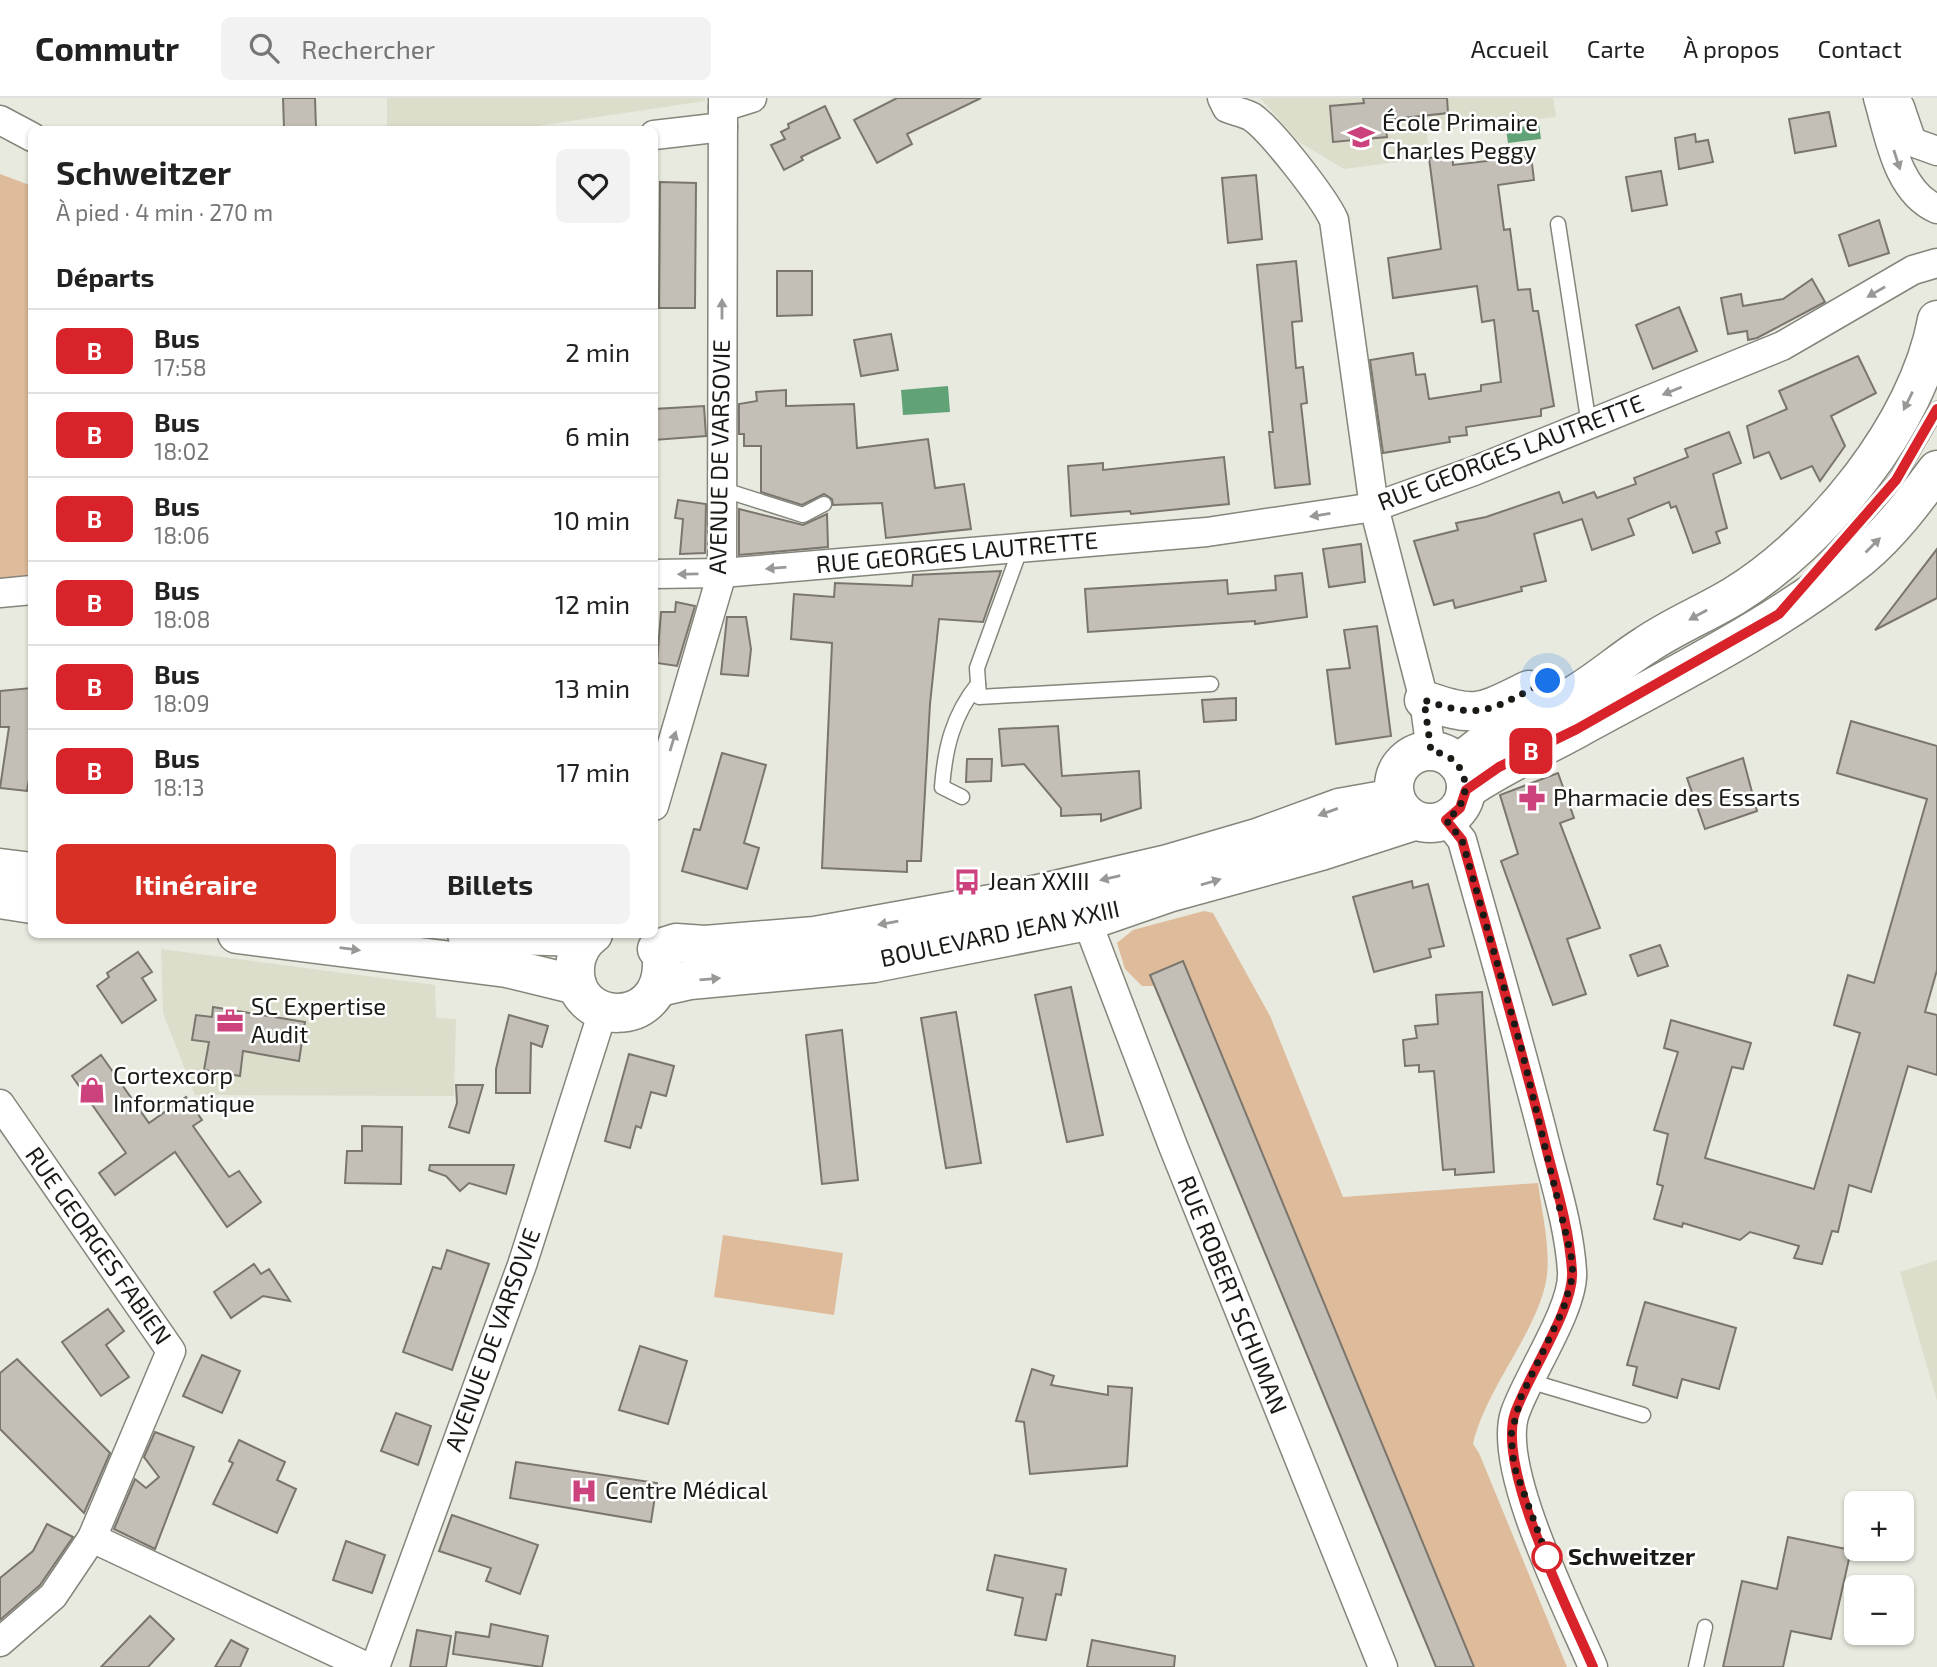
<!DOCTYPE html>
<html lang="fr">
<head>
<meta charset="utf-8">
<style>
	body { margin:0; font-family:"Exo 2",sans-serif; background:#f2f2f2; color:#222; height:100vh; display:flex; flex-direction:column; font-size:26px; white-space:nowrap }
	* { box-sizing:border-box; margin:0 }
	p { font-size:23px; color:#767676 }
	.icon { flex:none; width:38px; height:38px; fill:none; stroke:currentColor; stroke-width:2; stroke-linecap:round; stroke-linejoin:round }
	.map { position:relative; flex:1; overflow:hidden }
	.details { position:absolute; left:28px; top:28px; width:630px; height:812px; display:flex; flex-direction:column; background:#fff; border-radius:10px; box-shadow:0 2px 5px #0004 }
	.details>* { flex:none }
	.badge { padding:0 14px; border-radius:10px; font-size:24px; line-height:46px }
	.tools { position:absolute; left:1844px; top:1393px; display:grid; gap:14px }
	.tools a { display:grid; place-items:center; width:70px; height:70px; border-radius:10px; background:#fff; box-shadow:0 2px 5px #0004; font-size:35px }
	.you { position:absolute; width:35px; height:35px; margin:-18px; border:5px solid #fff; border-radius:50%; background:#1a73e8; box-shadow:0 0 0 10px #1a73e833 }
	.map>.badge { position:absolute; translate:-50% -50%; box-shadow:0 0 0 4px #fff }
	h2 { padding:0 28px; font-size:26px; line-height:63px }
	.round { display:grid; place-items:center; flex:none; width:74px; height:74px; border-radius:10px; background:#f2f2f2 }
	.overview { display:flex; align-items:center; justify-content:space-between; height:119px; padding:0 28px }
	h1 { font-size:33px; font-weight:700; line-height:52px }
	.button { display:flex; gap:14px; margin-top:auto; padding:14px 28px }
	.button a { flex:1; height:80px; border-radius:10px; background:#d93025; color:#fff; font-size:28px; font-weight:700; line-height:80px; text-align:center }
	.button a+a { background:#f2f2f2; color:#222 }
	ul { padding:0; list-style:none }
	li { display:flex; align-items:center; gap:21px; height:84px; padding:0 28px; border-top:2px solid #e0e0e0 }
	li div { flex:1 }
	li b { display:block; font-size:26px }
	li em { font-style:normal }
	li .badge { min-width:77px; font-weight:700; text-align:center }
	header { display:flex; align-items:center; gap:42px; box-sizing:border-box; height:98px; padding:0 35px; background:#fff; border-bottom:2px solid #e0e0e0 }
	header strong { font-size:33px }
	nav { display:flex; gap:38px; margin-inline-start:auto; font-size:24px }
	.search { width:490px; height:63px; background:#f2f2f2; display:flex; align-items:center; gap:18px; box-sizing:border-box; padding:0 24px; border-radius:10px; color:#767676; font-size:26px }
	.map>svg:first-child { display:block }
	.built { fill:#dcddcb }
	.green { fill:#debb9a }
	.water { fill:#61a277 }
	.building { fill:#c3bfb6; stroke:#7a766e; stroke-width:2 }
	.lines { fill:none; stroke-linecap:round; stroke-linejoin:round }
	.service-casing { stroke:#84857b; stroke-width:17 }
	.minor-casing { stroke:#84857b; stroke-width:31 }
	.secondary-casing { stroke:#84857b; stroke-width:41 }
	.service { stroke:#fff; stroke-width:14 }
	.minor { stroke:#fff; stroke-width:28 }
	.secondary { stroke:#fff; stroke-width:38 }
	.oneway { fill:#989896 }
	.line-casing { stroke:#fff; stroke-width:16 }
	.line { stroke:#d8232a; stroke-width:10 }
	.walk { stroke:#1a1a16; stroke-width:7; stroke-dasharray:0 12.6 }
	.stop-dot { fill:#fff; stroke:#d8232a; stroke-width:3.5 }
	.labels { text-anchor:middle; stroke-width:5; stroke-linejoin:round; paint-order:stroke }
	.poi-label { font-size:24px; fill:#1a1a16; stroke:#fff; text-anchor:start }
	.street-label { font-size:24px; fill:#1a1a16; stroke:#fff }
	.stop-label { font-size:24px; font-weight:bold; fill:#1a1a16; stroke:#fff; text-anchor:start }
</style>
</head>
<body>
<header>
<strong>Commutr</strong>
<div class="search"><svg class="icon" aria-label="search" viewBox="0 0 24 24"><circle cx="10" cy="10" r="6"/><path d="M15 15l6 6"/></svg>Rechercher</div>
<nav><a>Accueil</a><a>Carte</a><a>À propos</a><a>Contact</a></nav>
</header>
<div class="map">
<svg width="1937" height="1569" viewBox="0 0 1937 1569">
	<rect width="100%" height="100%" fill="#e9eadf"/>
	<g class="built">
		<polygon points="387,0 705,0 705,3 517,31 387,32"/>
		<polygon points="1260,0 1553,0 1556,19 1427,34 1429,60 1344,71 1299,44"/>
		<polygon points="161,851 435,887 436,920 456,921 454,998 195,997 163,915"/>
		<polygon points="1937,1162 1937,1303 1900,1174"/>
	</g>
	<g class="green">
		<polygon points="0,76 32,88 31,481 0,483"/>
		<path d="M1204,813l9,2 57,103 73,181 195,-14c4,30 12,62 9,92 -7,54 -62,114 -74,169l6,9 88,214h-93l-291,-705 -28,24h-13l-17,-17 -8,-26 16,-13z"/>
		<polygon points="723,1137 843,1155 834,1217 714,1199"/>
	</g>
	<g class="water">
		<polygon points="1539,26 1541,41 1508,45 1506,31"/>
		<polygon points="948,288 950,314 903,317 901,292"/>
	</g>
	<g class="building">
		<polygon points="283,0 315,0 316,30 284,30"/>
		<polygon points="897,0 981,0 907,36 912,46 877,65 854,22"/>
		<polygon points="1363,0 1447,0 1448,15 1385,22 1387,39 1333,44 1330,8 1364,5"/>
		<polygon points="825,8 840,40 801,59 803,62 784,72 771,47 785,41 781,34 789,30 788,26"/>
		<polygon points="1829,14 1836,48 1795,55 1789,21"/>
		<polygon points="1695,36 1696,44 1708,42 1713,64 1679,71 1675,40"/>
		<polygon points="1453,57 1453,67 1531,58 1534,82 1498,87 1504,132 1510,131 1518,192 1530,191 1533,213 1538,213 1554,308 1541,311 1541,318 1466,329 1467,337 1449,339 1450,344 1383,355 1370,262 1413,255 1416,277 1425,276 1429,301 1481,293 1481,287 1501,284 1494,222 1482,224 1477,188 1393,200 1388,160 1441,151 1429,60"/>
		<polygon points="1661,73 1667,107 1632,113 1626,79"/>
		<polygon points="1256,77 1262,141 1228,145 1222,80"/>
		<polygon points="660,84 696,85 695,210 659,210"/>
		<polygon points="1879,122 1889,155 1849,168 1839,137"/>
		<polygon points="1296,163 1302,223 1292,224 1296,270 1303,269 1307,305 1301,306 1310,386 1275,390 1269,334 1273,334 1257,167"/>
		<polygon points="777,173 812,173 812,217 777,218"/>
		<polygon points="1812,181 1825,204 1757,240 1748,242 1747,233 1728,236 1721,200 1741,196 1743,208 1783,201"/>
		<polygon points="1679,209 1697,253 1653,271 1636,227"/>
		<polygon points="891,236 898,272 861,278 854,242"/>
		<polygon points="1858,258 1876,295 1831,318 1845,348 1820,383 1812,368 1781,381 1769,354 1754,360 1747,328 1787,311 1779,293"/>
		<polygon points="786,292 786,308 854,306 857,350 928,341 935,390 964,386 971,431 886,440 882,405 833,407 832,401 824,396 802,407 761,394 761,348 744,348 744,336 739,336 739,306 757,303 756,294"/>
		<polygon points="704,308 706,338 654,342 654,311"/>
		<polygon points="1729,334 1741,365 1713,376 1727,430 1716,434 1720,445 1693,455 1676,408 1671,410 1669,404 1628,421 1634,437 1592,452 1582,421 1534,436 1546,483 1521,489 1522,493 1455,510 1453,502 1434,507 1414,443 1458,432 1456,425 1486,419 1559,394 1563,405 1594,394 1597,400 1636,386 1634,380 1688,359 1685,351"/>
		<polygon points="1224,359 1229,406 1131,416 1130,413 1071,418 1068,368 1103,365 1103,372"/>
		<polygon points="678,402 706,406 705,455 680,456 683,421 675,420"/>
		<polygon points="739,411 803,427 827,416 828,449 739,457"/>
		<polygon points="1361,446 1365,484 1329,489 1323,451"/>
		<polygon points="1937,451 1937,500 1875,532"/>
		<polygon points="1001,473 983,524 939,521 930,606 921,763 907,763 907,774 822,770 832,545 791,541 794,496 834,499 835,485 912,488 913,477"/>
		<polygon points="1302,475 1307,519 1255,526 1255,523 1088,534 1085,491 1227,482 1228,496 1276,492 1275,478"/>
		<polygon points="676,504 695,508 677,568 657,565 661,514 675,514"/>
		<polygon points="727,519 746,519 751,551 748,578 721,576"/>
		<polygon points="1377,528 1391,638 1336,646 1327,572 1350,570 1344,532"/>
		<polygon points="31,590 32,664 27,693 0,690 9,629 0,629 0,593"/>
		<polygon points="1236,600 1236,622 1204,624 1202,602"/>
		<polygon points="1851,623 1937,648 1937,872 1925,914 1937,917 1937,977 1908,968 1871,1094 1849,1087 1838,1134 1832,1133 1822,1166 1794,1160 1799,1148 1750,1134 1740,1142 1683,1125 1682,1129 1654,1121 1663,1088 1657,1086 1668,1036 1654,1032 1678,954 1664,950 1671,922 1751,945 1743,971 1732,969 1705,1060 1814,1091 1860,935 1834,927 1848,877 1874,885 1927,701 1837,675"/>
		<polygon points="1058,628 1062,678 1139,673 1141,710 1101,723 1101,716 1061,718 1061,710 1024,666 1002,668 999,631"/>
		<polygon points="722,655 766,667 744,745 759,750 747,791 682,773 694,731 700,732"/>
		<polygon points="1743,660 1757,713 1705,731 1687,680"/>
		<polygon points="967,661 992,661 991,683 966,684"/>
		<polygon points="1558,675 1574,720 1560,725 1600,830 1567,841 1586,896 1553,907 1501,763 1518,756 1500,697"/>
		<polygon points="1412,783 1413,790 1428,786 1444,848 1429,851 1431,859 1374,874 1353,799"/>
		<polygon points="1660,847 1668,868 1638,878 1630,857"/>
		<polygon points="138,854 152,874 142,880 156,902 122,925 97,888 109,879 107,875"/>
		<polygon points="1183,863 1474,1569 1436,1569 1163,908 1150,877"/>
		<polygon points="1071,889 1103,1037 1067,1044 1035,897"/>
		<polygon points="1482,894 1494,1074 1455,1077 1455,1071 1443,1072 1434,973 1419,974 1419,967 1405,968 1403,942 1417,940 1415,928 1438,926 1436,897"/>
		<polygon points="213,909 305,924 299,963 243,953 240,978 204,972 209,944 192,942 196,917 212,919"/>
		<polygon points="956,914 981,1065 946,1070 921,920"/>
		<polygon points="509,917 548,928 542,949 531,945 530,995 496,995 496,971"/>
		<polygon points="842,932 858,1082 822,1086 806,937"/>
		<polygon points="629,956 674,968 666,998 651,994 641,1030 636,1028 630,1050 605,1043"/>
		<polygon points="101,957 149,1025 186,999 202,1022 193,1028 229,1079 239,1073 261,1104 227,1129 175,1054 115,1097 99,1075 126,1055 72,978"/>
		<polygon points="456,987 483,987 469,1035 449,1029 457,1005"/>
		<polygon points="362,1028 402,1029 401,1086 345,1085 347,1053 362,1053"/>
		<polygon points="430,1067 514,1067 506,1096 469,1085 460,1093 446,1078 429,1072"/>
		<polygon points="447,1152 489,1166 452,1272 403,1254 433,1169 441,1171"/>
		<polygon points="254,1166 261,1176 269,1171 290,1203 263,1198 231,1220 214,1194"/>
		<polygon points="1645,1204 1736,1230 1719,1291 1682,1281 1677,1300 1633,1287 1637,1269 1627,1267"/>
		<polygon points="108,1211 124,1233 106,1247 129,1279 101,1298 62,1244"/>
		<polygon points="640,1248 687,1263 668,1326 619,1312"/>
		<polygon points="202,1257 240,1273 222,1315 183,1298"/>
		<polygon points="17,1261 110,1355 84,1415 0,1331 0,1275"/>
		<polygon points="1032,1271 1054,1278 1051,1287 1108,1297 1108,1288 1132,1290 1127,1368 1030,1376 1024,1324 1016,1323"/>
		<polygon points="396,1315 431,1328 418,1367 381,1353"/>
		<polygon points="155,1334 194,1349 155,1451 114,1431 135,1381 146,1390 159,1379 144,1359"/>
		<polygon points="239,1342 285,1364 277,1382 296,1391 277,1435 213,1406 233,1365 229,1363"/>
		<polygon points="516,1364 657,1385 651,1424 510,1400"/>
		<polygon points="452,1417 538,1447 520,1496 486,1483 491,1470 439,1453"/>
		<polygon points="47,1426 73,1439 40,1487 0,1522 0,1480 33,1453"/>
		<polygon points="1788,1439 1851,1452 1831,1541 1791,1533 1783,1569 1723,1569 1742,1483 1777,1491"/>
		<polygon points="346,1443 385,1457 372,1495 333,1482"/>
		<polygon points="995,1457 1066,1471 1061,1497 1056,1496 1046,1542 1015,1537 1023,1500 987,1492"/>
		<polygon points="150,1518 174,1541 148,1569 101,1569"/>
		<polygon points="491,1526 548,1538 542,1569 453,1556 456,1534 489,1539"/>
		<polygon points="417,1532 451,1538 446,1569 410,1569"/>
		<polygon points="231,1542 248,1551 240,1569 215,1569"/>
		<polygon points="1092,1542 1175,1558 1174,1569 1087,1569"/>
	</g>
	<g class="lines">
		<g class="service-casing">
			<g id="service">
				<polyline points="1558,126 1589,327"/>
				<polyline points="721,391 803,417 824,406"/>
				<polyline points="1021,449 977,570 979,599 1211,586"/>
				<polyline points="1816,475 1896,382 1937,311"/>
				<path d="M962,699l-20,-10c3,-39 11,-72 36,-103"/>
				<polyline points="1529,1283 1643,1317"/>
				<polyline points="1696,1569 1705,1529"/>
			</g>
		</g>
		<g class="minor-casing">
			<g id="minor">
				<path d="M1222,0l5,10c7,3 18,5 25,9 20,14 72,81 82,103l40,287 50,193 7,51"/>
				<path d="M1878,0c11,37 19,94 59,111"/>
				<polyline points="723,9 752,0"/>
				<polyline points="1900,9 1912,44 1937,53"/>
				<polyline points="0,22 32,39"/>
				<polyline points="654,37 723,29"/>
				<polyline points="654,476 722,475 1207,434 1374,409 1474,373 1782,248 1913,172 1937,165"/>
				<polyline points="0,495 32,492"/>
				<polyline points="654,708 722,475 723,0"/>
				<path d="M1446,722l16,20c27,97 55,194 80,291 11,46 27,93 30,140 3,36 -44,104 -57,142 -19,55 54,197 78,254"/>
				<polyline points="1087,823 1173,1048 1383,1569"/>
				<polyline points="0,1006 171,1253 92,1440 367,1569"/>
				<polyline points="0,1544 53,1498 92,1440"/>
				<polyline points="375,1569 522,1167 603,913"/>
			</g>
		</g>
		<g class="secondary-casing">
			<g id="secondary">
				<path d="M1424,602c53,19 57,13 105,-10"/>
				<circle cx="1430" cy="689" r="36"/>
				<path d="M1457,665c14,-8 25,-20 39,-28 26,-16 55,-26 80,-41 25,-15 46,-34 70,-49 28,-19 60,-32 88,-49 89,-55 184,-172 203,-276"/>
				<path d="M1466,692c36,-25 74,-41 112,-62 95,-52 197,-102 282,-170 30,-25 54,-57 77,-88"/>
				<polyline points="0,770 32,774"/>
				<polyline points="0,801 32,806"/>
				<polyline points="237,836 507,870 577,887"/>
				<polyline points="467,836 588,839"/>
				<path d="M593,836c-11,8 -17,20 -18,33 -4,60 89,64 87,-5"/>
				<polyline points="657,851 676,845 705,847 815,838 1008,803 1168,766 1257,740 1339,710 1395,700"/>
				<polyline points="659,889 690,882 874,865 1087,823 1168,795 1321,753 1414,723"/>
			</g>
		</g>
		<use href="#service" class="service"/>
		<use href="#minor" class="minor"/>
		<use href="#secondary" class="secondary"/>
	</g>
	<defs><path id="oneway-solid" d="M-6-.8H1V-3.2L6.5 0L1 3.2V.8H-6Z" transform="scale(1.75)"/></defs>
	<g class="oneway">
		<use href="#oneway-solid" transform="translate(1897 62) rotate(72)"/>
		<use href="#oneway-solid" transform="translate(1876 194) rotate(150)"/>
		<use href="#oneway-solid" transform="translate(722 211) rotate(-90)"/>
		<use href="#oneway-solid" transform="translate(1672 293) rotate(158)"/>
		<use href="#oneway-solid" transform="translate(1908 303) rotate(116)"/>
		<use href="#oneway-solid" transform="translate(1320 417) rotate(171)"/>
		<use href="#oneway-solid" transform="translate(1873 447) rotate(-45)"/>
		<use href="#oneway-solid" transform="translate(776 470) rotate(175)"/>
		<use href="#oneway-solid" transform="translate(688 476) rotate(179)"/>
		<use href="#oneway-solid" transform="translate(1698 517) rotate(151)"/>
		<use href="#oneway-solid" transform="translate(673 643) rotate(-73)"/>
		<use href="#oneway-solid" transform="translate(1328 714) rotate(160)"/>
		<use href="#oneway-solid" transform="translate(1110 780) rotate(167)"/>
		<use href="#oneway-solid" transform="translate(1211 784) rotate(-16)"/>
		<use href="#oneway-solid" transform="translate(888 825) rotate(170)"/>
		<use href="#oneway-solid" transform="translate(350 851) rotate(7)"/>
		<use href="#oneway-solid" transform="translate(710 881) rotate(-5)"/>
	</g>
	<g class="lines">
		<g class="line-casing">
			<path id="line" d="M1593,1569c-24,-57 -97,-198 -78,-254 13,-38 60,-106 57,-142 -3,-47 -19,-94 -30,-140 -25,-97 -53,-194 -80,-291l-16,-20 14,-12 6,-18 33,-23 78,-38 202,-115 117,-134 41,-71"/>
		</g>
		<use href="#line" class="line"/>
		<path class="walk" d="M1547,1459l4,10 -37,-101 -3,-31 10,-38 42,-87 10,-35 -2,-20 -50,-208 -59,-207 -16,-20c31,-21 23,-64 -15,-69l-7,-51c62,22 69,7 124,-19"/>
	</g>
	<defs>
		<g id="school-bare" transform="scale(2.1)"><path d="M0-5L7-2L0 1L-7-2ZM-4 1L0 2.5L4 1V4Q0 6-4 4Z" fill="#cc427d" stroke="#fff" stroke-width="2.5" paint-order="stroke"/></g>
		<g id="pharmacy-bare" transform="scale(2.1)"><path d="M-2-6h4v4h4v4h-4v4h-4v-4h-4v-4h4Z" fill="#cc427d" stroke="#fff" stroke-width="2.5" paint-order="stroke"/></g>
		<g id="bus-bare" transform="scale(2.1)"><path d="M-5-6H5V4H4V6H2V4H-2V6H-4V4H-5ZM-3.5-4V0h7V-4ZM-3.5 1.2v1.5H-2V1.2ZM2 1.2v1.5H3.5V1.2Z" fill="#cc427d" stroke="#fff" stroke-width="2.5" paint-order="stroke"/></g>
		<g id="office-bare" transform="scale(2.1)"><path d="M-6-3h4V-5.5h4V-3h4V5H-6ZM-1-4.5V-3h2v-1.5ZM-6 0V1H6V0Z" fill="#cc427d" stroke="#fff" stroke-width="2.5" paint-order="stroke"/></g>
		<g id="shop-bare" transform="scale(2.1)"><path d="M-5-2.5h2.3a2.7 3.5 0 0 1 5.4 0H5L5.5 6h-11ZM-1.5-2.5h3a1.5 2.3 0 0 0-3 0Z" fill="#cc427d" stroke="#fff" stroke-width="2.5" paint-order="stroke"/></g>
		<g id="hospital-bare" transform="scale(2.1)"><path d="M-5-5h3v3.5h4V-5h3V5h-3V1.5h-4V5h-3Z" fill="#cc427d" stroke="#fff" stroke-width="2.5" paint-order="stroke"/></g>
	</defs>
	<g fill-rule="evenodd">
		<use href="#school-bare" x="1361" y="39"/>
		<use href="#pharmacy-bare" x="1532" y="700"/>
		<use href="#bus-bare" x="967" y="784"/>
		<use href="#office-bare" x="230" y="923"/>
		<use href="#shop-bare" x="92" y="992"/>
		<use href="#hospital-bare" x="584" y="1393"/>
	</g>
	<circle class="stop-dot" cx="1547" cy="1459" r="14"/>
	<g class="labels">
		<g class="poi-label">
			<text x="1382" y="33">École Primaire<tspan x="1382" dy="28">Charles Peggy</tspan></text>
			<text x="1553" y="708">Pharmacie des Essarts</text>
			<text x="988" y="792">Jean XXIII</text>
			<text x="251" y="917">SC Expertise<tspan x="251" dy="28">Audit</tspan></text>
			<text x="113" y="986">Cortexcorp<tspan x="113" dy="28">Informatique</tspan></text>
			<text x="605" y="1401">Centre Médical</text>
		</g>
		<g class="street-label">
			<text transform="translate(1511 355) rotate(-21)" y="8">RUE GEORGES LAUTRETTE</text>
			<text transform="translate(720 359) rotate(-89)" y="8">AVENUE DE VARSOVIE</text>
			<text transform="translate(957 455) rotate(-5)" y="8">RUE GEORGES LAUTRETTE</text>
			<text transform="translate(1000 836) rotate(-12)" y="8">BOULEVARD JEAN XXIII</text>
			<text transform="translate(98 1148) rotate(55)" y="8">RUE GEORGES FABIEN</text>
			<text transform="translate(1232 1197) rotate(68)" y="8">RUE ROBERT SCHUMAN</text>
			<text transform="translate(493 1242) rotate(-70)" y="8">AVENUE DE VARSOVIE</text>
		</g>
		<g class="stop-label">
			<text x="1568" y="1467">Schweitzer</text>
		</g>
	</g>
</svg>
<div class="tools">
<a>+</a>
<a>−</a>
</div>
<div class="you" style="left:1548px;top:583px"></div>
<b class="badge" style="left:1531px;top:653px;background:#d8232a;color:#fff">B</b>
<section class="details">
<div class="overview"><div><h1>Schweitzer</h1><p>À pied · 4 min · 270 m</p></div><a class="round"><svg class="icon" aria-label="heart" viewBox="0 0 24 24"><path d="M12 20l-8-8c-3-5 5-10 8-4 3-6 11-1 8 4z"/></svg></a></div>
<h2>Départs</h2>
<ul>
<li><span class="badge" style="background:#d8232a;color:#fff">B</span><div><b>Bus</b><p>17:58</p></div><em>2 min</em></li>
<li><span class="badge" style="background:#d8232a;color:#fff">B</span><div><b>Bus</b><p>18:02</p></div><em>6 min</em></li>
<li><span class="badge" style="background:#d8232a;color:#fff">B</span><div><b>Bus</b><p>18:06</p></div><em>10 min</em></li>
<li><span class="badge" style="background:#d8232a;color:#fff">B</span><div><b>Bus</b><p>18:08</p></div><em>12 min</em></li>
<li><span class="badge" style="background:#d8232a;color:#fff">B</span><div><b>Bus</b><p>18:09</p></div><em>13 min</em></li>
<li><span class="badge" style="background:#d8232a;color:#fff">B</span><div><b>Bus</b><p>18:13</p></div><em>17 min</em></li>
</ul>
<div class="button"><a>Itinéraire</a><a>Billets</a></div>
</section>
</div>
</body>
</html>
